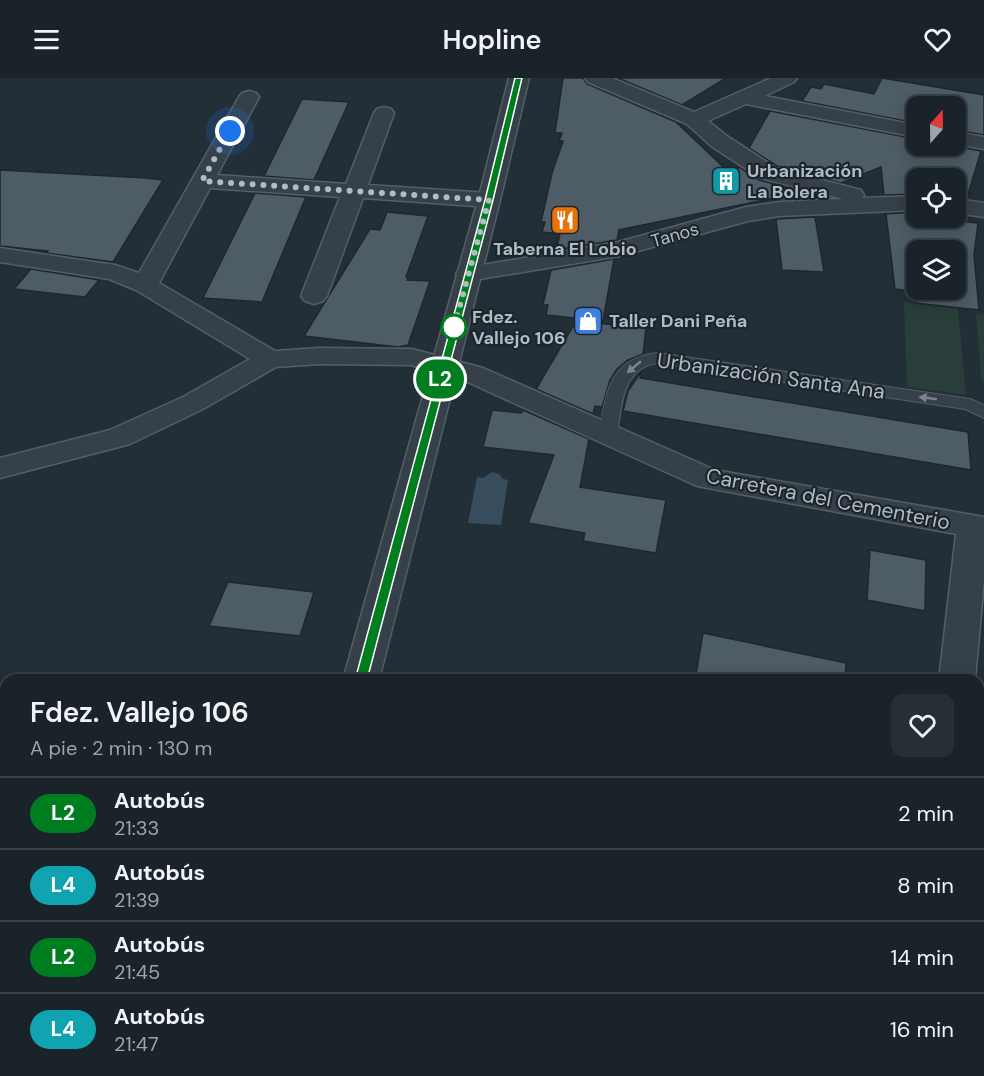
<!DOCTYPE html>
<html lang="es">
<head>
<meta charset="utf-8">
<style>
	body { margin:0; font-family:"DM Sans",sans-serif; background:#272f35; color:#f1f3f6; height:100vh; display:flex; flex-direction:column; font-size:22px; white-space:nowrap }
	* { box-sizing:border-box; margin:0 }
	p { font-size:20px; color:#9fa4a8 }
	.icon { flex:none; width:33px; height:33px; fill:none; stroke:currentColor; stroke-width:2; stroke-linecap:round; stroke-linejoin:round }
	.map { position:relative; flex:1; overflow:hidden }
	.panel { position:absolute; left:0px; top:596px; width:984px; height:404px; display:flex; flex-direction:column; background:#1a2329; border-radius:18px 18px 0 0; box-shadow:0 3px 15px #0003,0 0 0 2px #384046 }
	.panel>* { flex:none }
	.badge { padding:0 12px; border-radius:20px; font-size:21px; line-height:39px }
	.needle { width:39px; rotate:20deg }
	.tools { position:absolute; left:906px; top:18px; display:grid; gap:12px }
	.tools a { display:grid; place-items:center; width:60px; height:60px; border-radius:12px; background:#1a2329; box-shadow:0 3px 15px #0003,0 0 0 2px #384046; font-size:30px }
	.you { position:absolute; width:30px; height:30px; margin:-15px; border:4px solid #fff; border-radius:50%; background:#1a73e8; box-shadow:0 0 0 9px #1a73e833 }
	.map>.badge { position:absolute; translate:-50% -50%; box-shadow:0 0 0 3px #fff }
	.round { display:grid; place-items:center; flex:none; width:63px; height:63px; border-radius:12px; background:#272f35 }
	.head { display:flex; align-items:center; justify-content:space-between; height:102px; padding:0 30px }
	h1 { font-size:28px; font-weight:600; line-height:45px }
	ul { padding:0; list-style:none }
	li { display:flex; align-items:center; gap:18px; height:72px; padding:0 30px; border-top:2px solid #384046 }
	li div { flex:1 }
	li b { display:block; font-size:22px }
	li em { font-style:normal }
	li .badge { min-width:66px; font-weight:700; text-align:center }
	header { display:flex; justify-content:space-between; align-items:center; height:78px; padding:0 30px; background:#1a2329; font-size:27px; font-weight:600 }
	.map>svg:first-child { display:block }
	.green { fill:#293d3a }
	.water { fill:#384d5d }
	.building { fill:#4e5c66; stroke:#1e272e; stroke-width:1.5; fill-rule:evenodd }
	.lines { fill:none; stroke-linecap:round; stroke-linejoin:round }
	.service-casing { stroke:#545e65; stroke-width:2 }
	.minor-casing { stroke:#545e65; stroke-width:3 }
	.tertiary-casing { stroke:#545e65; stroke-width:3 }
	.service { fill:#364048; fill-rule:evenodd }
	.minor { fill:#364048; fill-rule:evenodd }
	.tertiary { fill:#364048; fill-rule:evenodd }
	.oneway { fill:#7a848c }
	.line { fill:#007d1e; stroke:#fff; stroke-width:1.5 }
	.walk { stroke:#b1bbc4; stroke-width:6; stroke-dasharray:0 10.8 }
	.stop-dot { fill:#fff; stroke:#007d1e; stroke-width:3 }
	.labels { text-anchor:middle; stroke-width:4.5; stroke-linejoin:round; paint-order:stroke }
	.far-poi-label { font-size:18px; font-weight:bold; fill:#b1bbc4; stroke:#1c252c; text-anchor:start }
	.far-street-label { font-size:18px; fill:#b1bbc4; stroke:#1c252c }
	.far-stop-label { font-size:18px; font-weight:bold; fill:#b1bbc4; stroke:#1c252c; text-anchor:start }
	.street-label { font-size:21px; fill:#b1bbc4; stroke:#1c252c }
</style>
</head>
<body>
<header><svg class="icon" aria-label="menu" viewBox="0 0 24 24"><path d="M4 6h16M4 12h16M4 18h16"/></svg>Hopline<svg class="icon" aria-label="heart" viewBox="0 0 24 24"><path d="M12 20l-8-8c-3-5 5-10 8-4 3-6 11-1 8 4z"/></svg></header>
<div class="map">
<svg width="984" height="998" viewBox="0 0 984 998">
	<rect width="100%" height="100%" fill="#232f37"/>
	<g class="green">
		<polygon points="904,224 958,231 966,317 907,309"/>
		<polygon points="976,236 984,237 984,304 981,300"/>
	</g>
	<polygon class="water" points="492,394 499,396 503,401 508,402 501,447 468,445 477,399 483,400"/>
	<g class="building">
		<polygon points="563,0 583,0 587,6 676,44 733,98 739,89 759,102 813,116 812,120 774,123 774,120 619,152 617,162 556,172 560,156 542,154 545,144 541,144 552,95 563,63 559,63 562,55 555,55"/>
		<polygon points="618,0 726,0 682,27"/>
		<polygon points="882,0 984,17 984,57 956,52 956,28 916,28 916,45 802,23 811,9 821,11 824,6 874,16"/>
		<polygon points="302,21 349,24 314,102 264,98"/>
		<polygon points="770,33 916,61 916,68 954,68 981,73 967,120 956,119 956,100 916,100 916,116 884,117 881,89 841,105 777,88 749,70"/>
		<polygon points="0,92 146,100 163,102 113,184 46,175 48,173 0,168"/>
		<polygon points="255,115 306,119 262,224 203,220"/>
		<polygon points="387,134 428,138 406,199 408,199 407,202 430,203 408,267 398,269 304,258 370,151 380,152"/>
		<path d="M916,134v6h40v-3l5,1 -1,5 18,2 -4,32 5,55 -64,-7v-11l-20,-3 -9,-75zM916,172h40v40h-40z"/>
		<polygon points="815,139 824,194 782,192 776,141"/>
		<polygon points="614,181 603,243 546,237 548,227 543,227 551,192"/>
		<polygon points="31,191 99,202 85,219 14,211"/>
		<polygon points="576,243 646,250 643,276 628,282 617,291 610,302 602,329 595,328 593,336 536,311"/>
		<polygon points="641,294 640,300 968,354 971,392 623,333 628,313"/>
		<polygon points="492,332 521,335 523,332 589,361 580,409 666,422 656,475 583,463 585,455 528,445 554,377 483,369"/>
		<polygon points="870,472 926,482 925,533 867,522"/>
		<polygon points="228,504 314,514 300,558 209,548"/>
		<polygon points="703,555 846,585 845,602 695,602"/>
	</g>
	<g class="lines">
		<g class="service-casing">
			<path id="service" d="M658,275l312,46 14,6v13l-19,-9 -307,-46c-36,4 -37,44 -41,73l-3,4h-12l-3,-4c7,-42 9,-78 59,-83z"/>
		</g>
		<g class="minor-casing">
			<g id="minor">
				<polygon points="585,0 612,0 694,34 771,0 797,0 794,4 765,18 916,47 916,59 746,26 708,43 727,58 776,90 861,112 864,117 862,120 916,118 916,132 779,138 748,143 620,178 468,203 459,201 456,196 459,191 618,164 746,129 779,124 843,121 760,100 711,68 687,46 588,4"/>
				<polygon points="249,13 256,15 259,19 217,97 346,106 374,35 377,31 384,29 391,31 394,35 368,107 489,115 497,117 500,122 497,127 489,129 363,120 327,218 323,223 314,226 305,223 301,218 340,119 210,110 159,205 275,273 319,270 412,271 483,290 715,392 984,439 984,501 975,602 939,602 956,456 697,408 463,302 411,287 319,286 276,289 203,331 130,366 0,400 0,380 110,352 183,319 250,281 136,212 109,201 0,184 0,170 115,187 139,195 239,19 242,15"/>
				<polygon points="956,54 984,59 984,71 956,66"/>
				<polygon points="956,121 984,125 984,139 956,135"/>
				<polygon points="6,681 6,715 0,717 0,683"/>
				<polygon points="895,993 941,993 940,998 894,998"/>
			</g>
		</g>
		<g class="tertiary-casing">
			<g id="tertiary">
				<polygon points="509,0 529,0 500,122 379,602 343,602 478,122"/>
				<polygon points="233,993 279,993 278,998 232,998"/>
			</g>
		</g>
		<use href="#service" class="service"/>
		<use href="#minor" class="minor"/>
		<use href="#tertiary" class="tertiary"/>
	</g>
	<defs><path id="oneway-solid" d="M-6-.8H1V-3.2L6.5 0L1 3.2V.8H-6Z" transform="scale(1.5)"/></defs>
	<g class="oneway">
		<use href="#oneway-solid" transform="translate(634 289) rotate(140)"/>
		<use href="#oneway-solid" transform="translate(928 320) rotate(-172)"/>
	</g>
	<polygon class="line" points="515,0 522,0 493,122 367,602 361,607 355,602 485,122"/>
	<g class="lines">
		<polyline class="walk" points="230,53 202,103 489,122 454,249"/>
	</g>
	<defs>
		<g id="building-square" transform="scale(1.5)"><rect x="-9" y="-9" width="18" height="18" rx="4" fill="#0f9aa8" stroke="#1c252c"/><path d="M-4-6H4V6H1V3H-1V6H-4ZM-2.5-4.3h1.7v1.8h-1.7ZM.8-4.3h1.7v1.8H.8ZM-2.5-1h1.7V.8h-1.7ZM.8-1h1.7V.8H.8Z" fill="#fff"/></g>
		<g id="restaurant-square" transform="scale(1.5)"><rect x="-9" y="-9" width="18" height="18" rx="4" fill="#e8710a" stroke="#1c252c"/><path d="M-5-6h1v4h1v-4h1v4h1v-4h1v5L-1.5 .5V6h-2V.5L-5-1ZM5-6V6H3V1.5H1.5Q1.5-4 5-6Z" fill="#fff"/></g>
		<g id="shop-square" transform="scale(1.5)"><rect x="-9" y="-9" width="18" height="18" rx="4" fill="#3f7fe0" stroke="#1c252c"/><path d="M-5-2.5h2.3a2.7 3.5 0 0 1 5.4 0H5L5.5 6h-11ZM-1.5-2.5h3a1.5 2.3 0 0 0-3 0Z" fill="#fff"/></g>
	</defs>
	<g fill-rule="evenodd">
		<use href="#building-square" x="726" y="103"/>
		<use href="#restaurant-square" x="565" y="142"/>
		<use href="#shop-square" x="588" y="243"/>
	</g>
	<circle class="stop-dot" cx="454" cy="249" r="12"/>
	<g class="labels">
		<g class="far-poi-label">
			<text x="747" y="99">Urbanización<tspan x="747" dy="21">La Bolera</tspan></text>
			<text x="565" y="177" text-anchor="middle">Taberna El Lobio</text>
			<text x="609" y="249">Taller Dani Peña</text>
		</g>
		<g class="far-street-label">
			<text transform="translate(675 157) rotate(-16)" y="6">Tanos</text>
		</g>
		<g class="far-stop-label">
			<text x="472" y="245">Fdez.<tspan x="472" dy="21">Vallejo 106</tspan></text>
		</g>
		<g class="street-label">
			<text transform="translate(771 298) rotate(8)" y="7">Urbanización Santa Ana</text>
			<text transform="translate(828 421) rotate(11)" y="7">Carretera del Cementerio</text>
		</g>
	</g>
</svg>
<div class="tools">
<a><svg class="needle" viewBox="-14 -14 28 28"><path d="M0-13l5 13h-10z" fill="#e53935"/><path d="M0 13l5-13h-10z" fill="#9fa4a8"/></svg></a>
<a><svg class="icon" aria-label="locate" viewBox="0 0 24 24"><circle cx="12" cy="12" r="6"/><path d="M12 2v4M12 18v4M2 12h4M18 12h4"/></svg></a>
<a><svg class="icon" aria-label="layers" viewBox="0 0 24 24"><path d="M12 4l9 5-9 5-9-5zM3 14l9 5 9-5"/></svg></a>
</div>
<div class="you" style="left:230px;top:53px"></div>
<b class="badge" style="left:440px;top:301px;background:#007d1e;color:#fff">L2</b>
<section class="panel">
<div class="head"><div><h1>Fdez. Vallejo 106</h1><p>A pie · 2 min · 130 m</p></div><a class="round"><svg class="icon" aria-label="heart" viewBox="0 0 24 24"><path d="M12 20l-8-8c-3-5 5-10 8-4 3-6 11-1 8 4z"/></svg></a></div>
<ul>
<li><span class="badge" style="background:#007d1e;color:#fff">L2</span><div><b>Autobús</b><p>21:33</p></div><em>2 min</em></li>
<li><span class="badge" style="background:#10a3b0;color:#fff">L4</span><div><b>Autobús</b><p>21:39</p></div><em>8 min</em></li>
<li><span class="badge" style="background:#007d1e;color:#fff">L2</span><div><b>Autobús</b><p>21:45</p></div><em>14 min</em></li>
<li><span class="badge" style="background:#10a3b0;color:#fff">L4</span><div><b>Autobús</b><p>21:47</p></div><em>16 min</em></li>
</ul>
</section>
</div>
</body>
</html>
